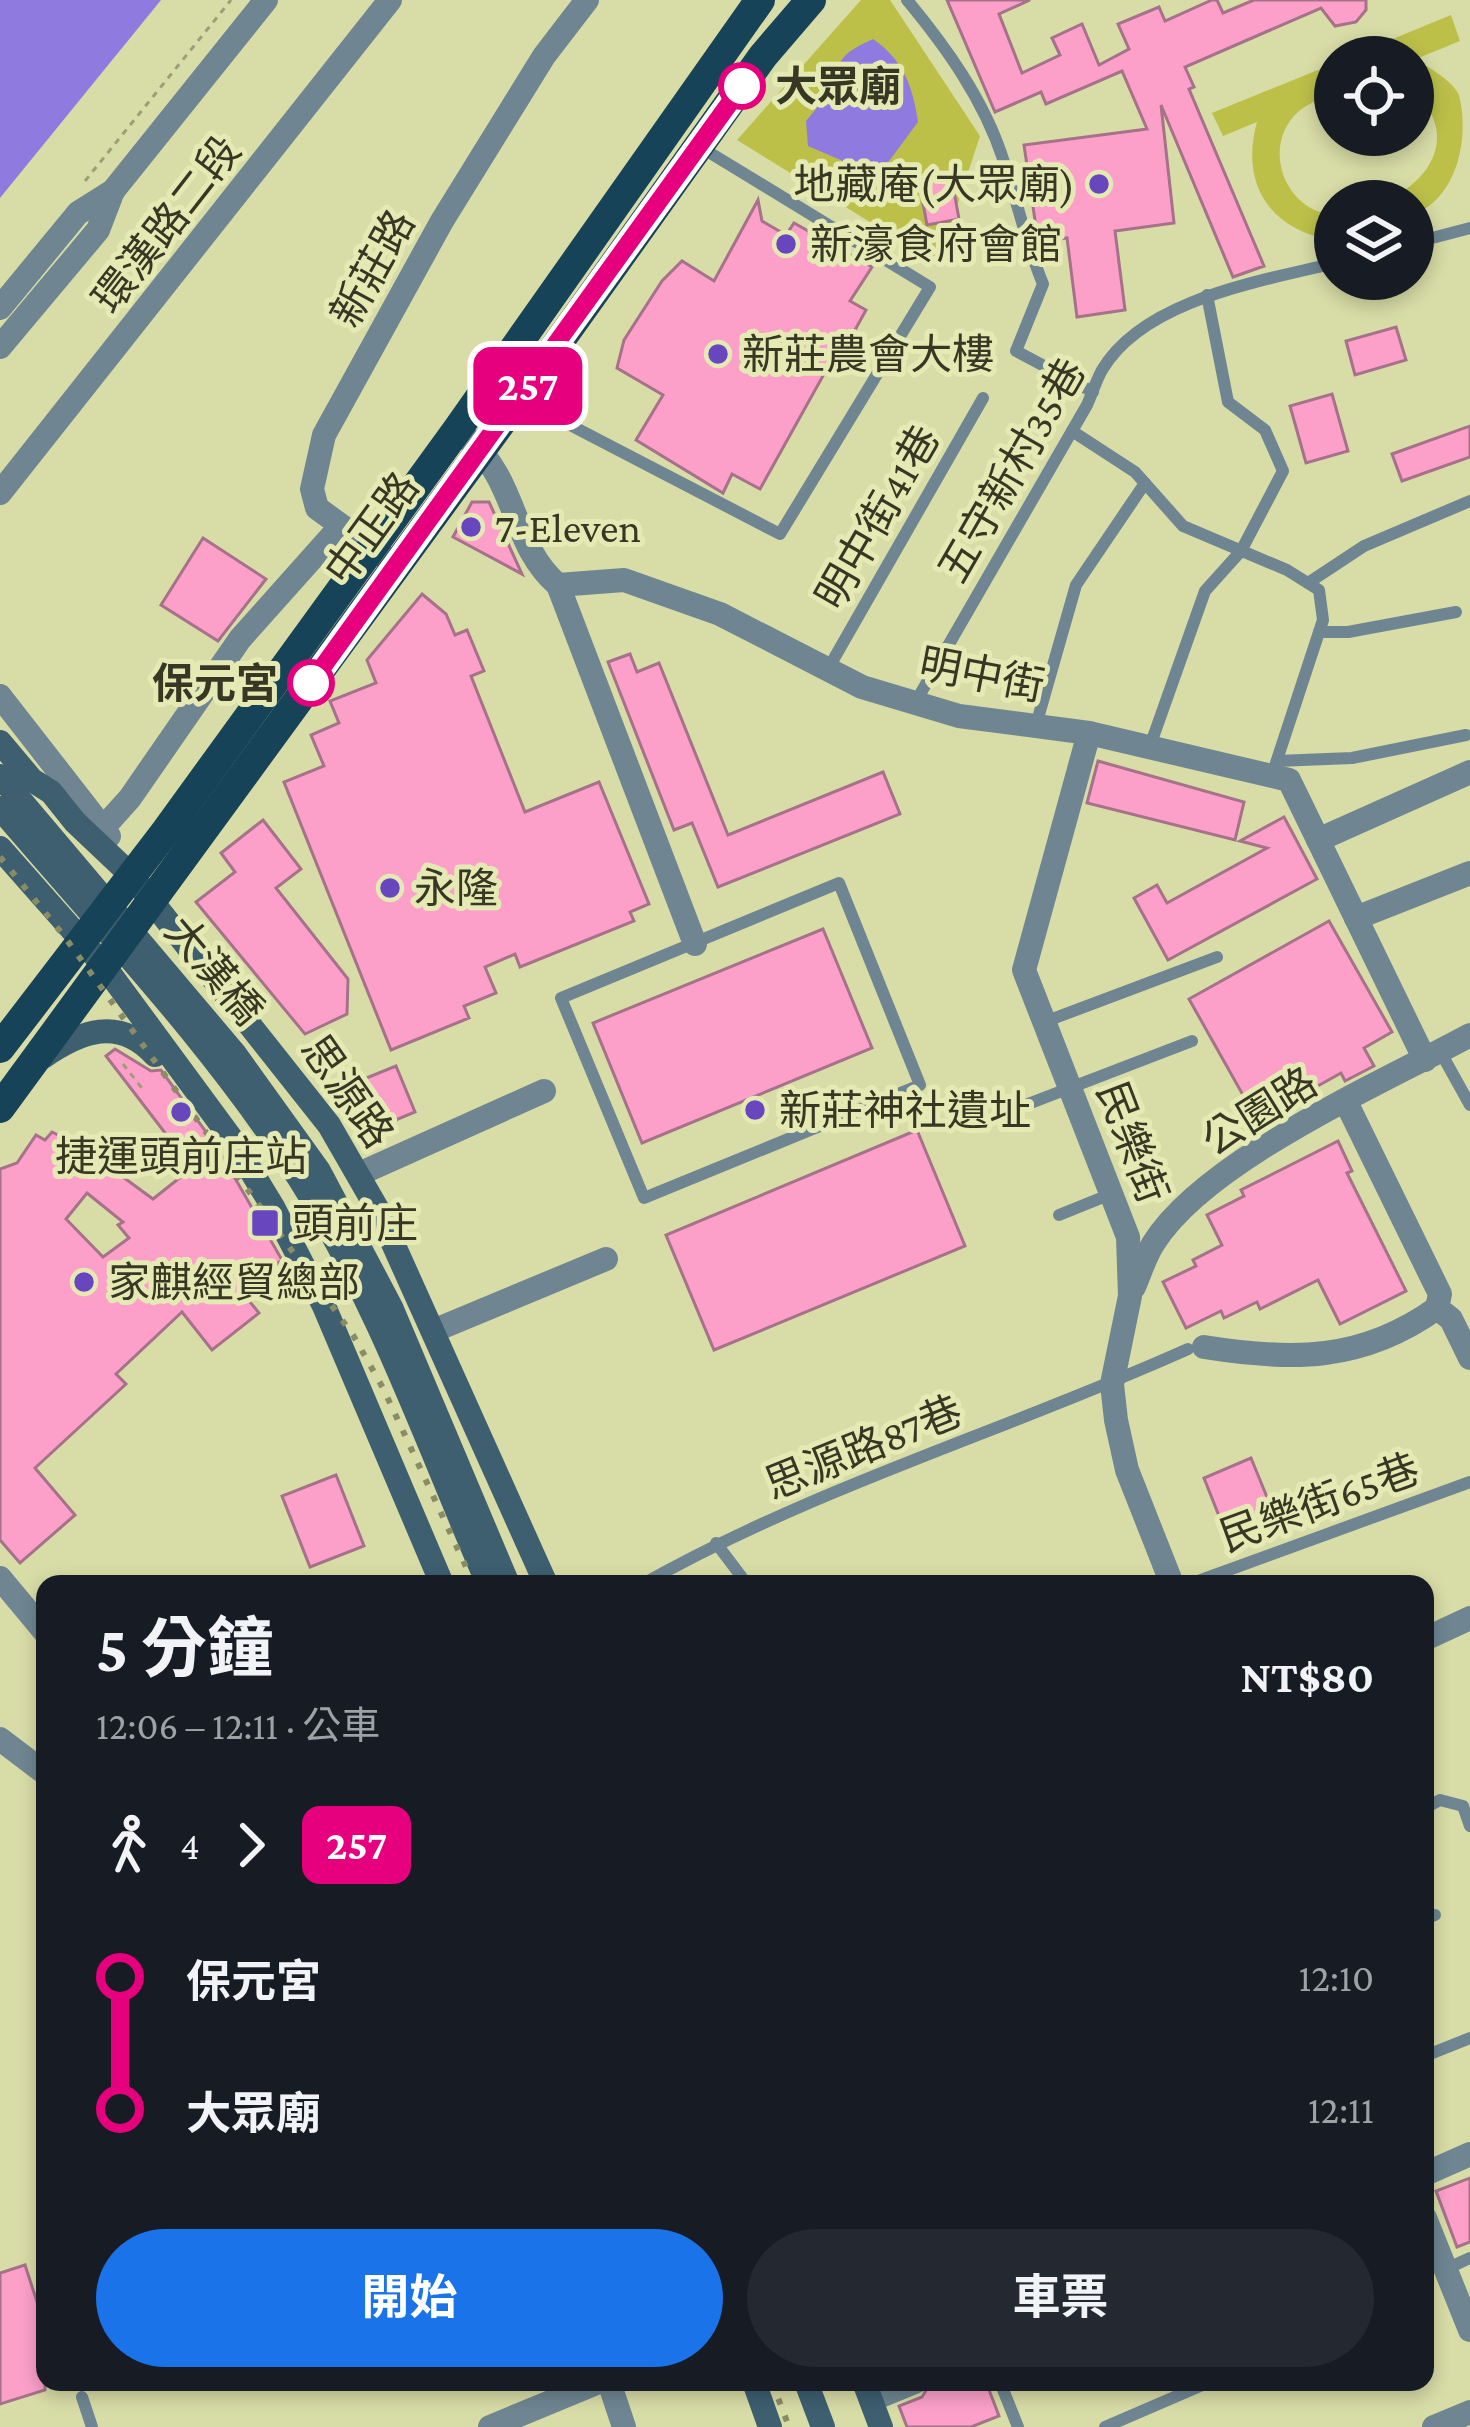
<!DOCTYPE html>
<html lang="zh-TW">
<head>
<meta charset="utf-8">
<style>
	body { margin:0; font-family:"Crimson Pro","Noto Sans TC",serif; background:#242831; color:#f1f3f6; height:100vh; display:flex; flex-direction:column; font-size:45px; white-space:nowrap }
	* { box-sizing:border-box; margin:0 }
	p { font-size:39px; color:#9ea1a6 }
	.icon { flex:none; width:66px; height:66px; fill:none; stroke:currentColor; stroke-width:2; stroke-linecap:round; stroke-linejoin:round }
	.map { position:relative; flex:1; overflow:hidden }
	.panel { position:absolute; left:36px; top:1575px; width:1398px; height:816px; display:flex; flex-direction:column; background:#171b24; border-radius:24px; box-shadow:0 6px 18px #0003 }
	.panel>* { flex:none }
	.badge { padding:0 24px; border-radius:18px; font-size:42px; line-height:78px }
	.fabs { position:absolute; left:1314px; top:36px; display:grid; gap:24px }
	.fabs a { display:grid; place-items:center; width:120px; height:120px; border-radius:50%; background:#171b24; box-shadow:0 6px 18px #0003; font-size:60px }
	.map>.badge { position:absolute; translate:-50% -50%; box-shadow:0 0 0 6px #fff }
	.legs { display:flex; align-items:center; gap:18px; height:132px; padding:0 60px; font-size:39px }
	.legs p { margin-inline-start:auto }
	.head { display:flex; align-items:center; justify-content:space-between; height:204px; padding:0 60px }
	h1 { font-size:66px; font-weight:700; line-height:90px }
	.action { display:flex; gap:24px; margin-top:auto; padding:24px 60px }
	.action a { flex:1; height:138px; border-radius:72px; background:#1a73e8; color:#fff; font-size:48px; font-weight:700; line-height:138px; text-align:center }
	.action a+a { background:#242831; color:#f1f3f6 }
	ul { padding:0 60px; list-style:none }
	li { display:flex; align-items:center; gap:42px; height:132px; font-size:45px }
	li i { display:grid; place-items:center; width:18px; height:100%; margin:0 15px; background:currentColor }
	li i::after { content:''; width:30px; height:30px; margin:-15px; border:9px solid; border-radius:50%; background:#171b24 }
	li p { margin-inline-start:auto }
	li:first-child i { background:linear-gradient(#0000 50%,currentColor 0) }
	li:last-child i { background:linear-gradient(currentColor 50%,#0000 0) }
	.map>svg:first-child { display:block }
	.green { fill:#bcc049 }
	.water { fill:#8f7ae0 }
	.building { fill:#fca0ca; stroke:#a57289; stroke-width:3; fill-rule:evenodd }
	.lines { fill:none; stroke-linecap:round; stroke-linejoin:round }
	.path { stroke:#9c9e75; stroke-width:3; stroke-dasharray:6 6; stroke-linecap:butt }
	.service { stroke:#6f8692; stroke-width:12 }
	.minor { stroke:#6f8692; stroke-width:24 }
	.tertiary { stroke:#6f8692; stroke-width:24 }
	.secondary { stroke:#3d5f70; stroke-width:24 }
	.primary { stroke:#164358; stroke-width:30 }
	.rail { stroke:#8a8c66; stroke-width:6; stroke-dasharray:6 12; stroke-linecap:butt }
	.line-1-casing { stroke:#fff; stroke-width:27 }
	.line-1 { stroke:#e6007e; stroke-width:18 }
	.stop-1-dot { fill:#fff; stroke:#e6007e; stroke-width:6 }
	.poi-dot { fill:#6746be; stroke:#e5e9b3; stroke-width:4.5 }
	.labels { text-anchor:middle; stroke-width:10; stroke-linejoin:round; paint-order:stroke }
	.stop-label { font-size:42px; font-weight:bold; fill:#373823; stroke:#e5e9b3; text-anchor:start }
	.poi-label { font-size:42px; fill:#373823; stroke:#e5e9b3; text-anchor:start }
	.street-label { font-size:42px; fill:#373823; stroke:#e5e9b3 }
</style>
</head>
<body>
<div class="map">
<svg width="1470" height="2427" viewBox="0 0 1470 2427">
	<rect width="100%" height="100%" fill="#d8dca6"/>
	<g class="green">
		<polygon points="861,0 890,0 980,136 938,264 737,140"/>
		<path d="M1451,15l9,26 -44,18c14,10 35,20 43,36 11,44 -2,103 -46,120v-14h-30c49,-18 77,-69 30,-109v-35h-64z"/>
		<path d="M1335,63v30c-15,6 -30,11 -41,23 -32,36 -7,96 41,99v25h-4c-62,-11 -91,-57 -74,-118l-34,14 -11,-23z"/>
	</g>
	<g class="water">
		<polygon points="0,0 161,0 0,198"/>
		<path d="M873,39c30,21 40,47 45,83l-40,54 -70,-30 -2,-25 14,-17 11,-6c6,-37 7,-43 42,-59z"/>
	</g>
	<g class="building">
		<polygon points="947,0 1030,0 999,14 1022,73 1060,55 1052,38 1082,24 1099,65 1129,49 1118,24 1159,7 1165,21 1212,0 1217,0 1223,13 1254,0 1366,0 1366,10 1356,22 1335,26 1321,8 1185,67 1194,87 1189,89 1264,266 1233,277 1161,105 1174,223 1115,231 1125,310 1077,317 1067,238 1039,241 1037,234 1024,145 1147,129 1122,71 1046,104 1041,92 995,112"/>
		<polygon points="951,175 959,219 927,225 919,181"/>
		<polygon points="758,200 762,221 786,235 794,223 872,267 850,301 866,310 844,350 839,347 760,489 732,474 723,493 636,440 663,395 617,368 624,340 662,281 682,261 714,281"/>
		<polygon points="1396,327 1406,360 1355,375 1346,341"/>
		<polygon points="1332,394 1348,451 1306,463 1290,406"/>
		<polygon points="1470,426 1470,457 1402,481 1392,454"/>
		<polygon points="472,502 489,502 522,574 453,537"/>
		<polygon points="203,538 266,579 218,641 161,605"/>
		<polygon points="422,594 446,614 455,635 467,630 484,671 471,676 525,812 599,782 649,904 630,912 634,921 520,967 515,954 485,967 496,993 464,1006 469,1018 391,1050 284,782 324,766 311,735 339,723 330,701 376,683 367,660"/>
		<polygon points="630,654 637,672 659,663 728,835 883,772 900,814 718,887 692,823 674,830 608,662"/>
		<polygon points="1098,761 1244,802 1235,840 1087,803"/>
		<polygon points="1284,817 1317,879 1168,960 1134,898 1157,885 1167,903 1267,848 1240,841"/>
		<polygon points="263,820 301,869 276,888 348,979 347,1014 305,1034 196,902 235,872 221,853"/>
		<polygon points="1329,921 1392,1032 1364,1048 1374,1066 1345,1081 1341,1073 1257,1120 1189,999"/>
		<polygon points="823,929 872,1048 642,1143 593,1023"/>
		<path d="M115,1049l36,22 10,-1 56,77 65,113 -31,24 3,5 -9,7 14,17 -47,37 -30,-38 -66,62 10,10 -91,84 40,47 -55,48 -20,-23v-371l17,-6 19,-28 9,5 7,-8 30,15 71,52 39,-31 -86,-112zM87,1193l36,29 -5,3 11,13 -26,19 -37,-38z"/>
		<polygon points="396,1066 415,1112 369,1131 349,1085"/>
		<polygon points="917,1130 965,1246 714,1350 666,1235"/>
		<polygon points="1338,1141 1352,1171 1347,1173 1406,1291 1340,1324 1318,1280 1260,1309 1257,1302 1224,1318 1221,1311 1186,1328 1163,1282 1196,1266 1193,1260 1222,1245 1207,1215 1244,1196 1241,1190"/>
		<polygon points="1251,1458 1271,1507 1223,1526 1204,1478"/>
		<polygon points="336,1475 364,1546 310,1567 282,1496"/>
		<polygon points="1470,2178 1470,2242 1457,2247 1436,2191"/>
		<polygon points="25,2265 40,2311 45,2309 45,2390 0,2404 0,2273"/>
		<polygon points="931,2382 986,2382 999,2416 971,2427 907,2427 899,2406 922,2397"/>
	</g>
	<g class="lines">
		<g class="path">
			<polyline points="85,181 231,0"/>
			<polyline points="123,1064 145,1092"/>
		</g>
		<g class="service">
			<path d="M907,0c39,47 77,100 96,159 14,42 23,84 40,125l-27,67 77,41"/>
			<polyline points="1413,243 1470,228"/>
			<polyline points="520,399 780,534 930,287 702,148"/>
			<polyline points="1072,431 1135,472 1183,526 1287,570 1319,590 1323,620 1272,775"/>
			<polyline points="1308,583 1364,546 1470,501"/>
			<polyline points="1319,632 1348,632 1456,612"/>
			<polyline points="828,669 983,398"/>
			<path d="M915,703l172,-298c5,-11 9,-24 15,-35 42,-71 160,-89 233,-107"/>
			<polyline points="1036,725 1076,585 1145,483"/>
			<polyline points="1150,746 1205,591 1241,551 1283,471 1265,430 1228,402 1207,295"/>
			<polyline points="1277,761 1352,758 1466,735"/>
			<polygon points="839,883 920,1085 644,1198 561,998"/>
			<polyline points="1044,1022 1217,957"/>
			<polyline points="1440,1051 1470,1105"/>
			<polyline points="997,1116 1192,1041"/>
			<polyline points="1059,1215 1111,1194"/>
			<polyline points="716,1543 747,1584"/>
			<path d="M643,1584c172,-97 365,-154 545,-235"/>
			<polyline points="1190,1584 1470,1482"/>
			<polyline points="1425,1808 1440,1800 1463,1806 1470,1826"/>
			<polyline points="1425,1919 1435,1915"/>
			<polyline points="1425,2056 1470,2038"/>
			<polyline points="1446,2269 1470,2258"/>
			<polyline points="1000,2382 1018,2427"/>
			<polyline points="82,2397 92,2427"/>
			<polyline points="1105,2427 1207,2383"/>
		</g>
		<g class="minor">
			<path d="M468,439c50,42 43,106 90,146l66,-5 96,34 142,73 97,29 130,17 200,47 136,280"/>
			<polyline points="383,556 317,508 312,489 324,435 442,221 544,56 587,0"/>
			<polyline points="558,585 695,944"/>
			<polyline points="0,696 109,836"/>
			<polyline points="1089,733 1024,970 1128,1237 1130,1296 1112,1384 1116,1420 1127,1470 1172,1584"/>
			<polyline points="104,827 130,798 240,639 339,528"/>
			<polyline points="1318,840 1470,772"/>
			<polyline points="1356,918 1470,873"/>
			<polyline points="1346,1102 1440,1294 1437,1308 1451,1319 1470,1358"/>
			<polyline points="359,1174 544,1091"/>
			<path d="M1134,1287c6,-14 11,-30 19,-43 52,-84 229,-161 317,-209"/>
			<polyline points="433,1331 606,1259"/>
			<path d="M1204,1347c87,14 158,15 233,-39"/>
			<polyline points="0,1578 45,1632"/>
			<polyline points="1425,1639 1470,1618"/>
			<polyline points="0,1739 45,1773"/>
			<polyline points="1425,2174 1470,2154"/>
			<polyline points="1425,2218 1470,2330"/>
			<polyline points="609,2382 624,2427"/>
			<polyline points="871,2400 915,2382"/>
			<polyline points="490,2427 599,2382"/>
		</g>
		<g class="tertiary">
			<polyline points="0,308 78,213 113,191"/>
			<polyline points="0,347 98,230 113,191 266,0"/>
			<polyline points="0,493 390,0"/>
			<polyline points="1434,2427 1470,2412"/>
		</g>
		<g class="secondary">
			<polyline points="0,742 32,780 51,792 75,822 131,875 329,1125 378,1210 546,1584"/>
			<polyline points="0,776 235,1054 319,1171 391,1307 508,1584"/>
			<path d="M0,808c102,120 214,237 299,370 80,126 130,270 189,406"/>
			<polyline points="0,848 105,967 231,1138 273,1207 324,1306 442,1584"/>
			<path d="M43,1057c38,-26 76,-41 112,-2"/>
			<polyline points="754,2382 770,2427"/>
			<polyline points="806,2382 823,2427"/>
			<polyline points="864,2382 881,2427"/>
		</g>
		<g class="primary">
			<polyline points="0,1048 166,831 457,430 760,0"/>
			<polyline points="0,1108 519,398 763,56 811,0"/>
		</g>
		<g class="rail">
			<polyline points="0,857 64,936 353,1335 383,1388 474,1584"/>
			<polyline points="772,2382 789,2427"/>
		</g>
	</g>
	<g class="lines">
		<g class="line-1-casing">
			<polyline id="line-1" points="311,683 742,86"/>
		</g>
		<use href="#line-1" class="line-1"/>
	</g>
	<g class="stop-1-dot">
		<circle cx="742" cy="86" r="21"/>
		<circle cx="311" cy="683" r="21"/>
	</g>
	<g class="poi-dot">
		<circle cx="1099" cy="184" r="12"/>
		<circle cx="786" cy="244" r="12"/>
		<circle cx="718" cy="354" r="12"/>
		<circle cx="471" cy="527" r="12"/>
		<circle cx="390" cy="888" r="12"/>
		<circle cx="755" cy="1110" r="12"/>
		<circle cx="181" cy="1112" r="12"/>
		<rect x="250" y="1208" width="30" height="30" rx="6"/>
		<circle cx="84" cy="1282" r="12"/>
	</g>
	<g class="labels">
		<g class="stop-label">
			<text x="775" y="101">大眾廟</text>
			<text x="278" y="698" text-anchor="end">保元宮</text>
		</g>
		<g class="poi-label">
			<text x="1075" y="199" text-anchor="end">地藏庵(大眾廟)</text>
			<text x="810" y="259">新濠食府會館</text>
			<text x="742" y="369">新莊農會大樓</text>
			<text x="495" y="542">7-Eleven</text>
			<text x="414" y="903">永隆</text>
			<text x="779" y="1125">新莊神社遺址</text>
			<text x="181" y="1171" text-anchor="middle">捷運頭前庄站</text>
			<text x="292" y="1238">頭前庄</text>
			<text x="108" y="1297">家麒經貿總部</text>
		</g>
		<g class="street-label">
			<text transform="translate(166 224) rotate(-52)" y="15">環漢路二段</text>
			<text transform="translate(372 268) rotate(-61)" y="15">新莊路</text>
			<text transform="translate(1011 470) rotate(-60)" y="15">五守新村35巷</text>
			<text transform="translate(877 517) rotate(-60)" y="15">明中街41巷</text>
			<text transform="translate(371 528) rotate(-54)" y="15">中正路</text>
			<text transform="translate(982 674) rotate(11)" y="15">明中街</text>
			<text transform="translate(215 970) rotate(50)" y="15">大漢橋</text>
			<text transform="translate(348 1091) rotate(55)" y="15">思源路</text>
			<text transform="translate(1259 1111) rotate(-32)" y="15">公園路</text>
			<text transform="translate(1133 1142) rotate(69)" y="15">民樂街</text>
			<text transform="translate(863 1447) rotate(-22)" y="15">思源路87巷</text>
			<text transform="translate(1319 1502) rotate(-20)" y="15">民樂街65巷</text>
		</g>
	</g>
</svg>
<div class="fabs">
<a><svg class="icon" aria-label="locate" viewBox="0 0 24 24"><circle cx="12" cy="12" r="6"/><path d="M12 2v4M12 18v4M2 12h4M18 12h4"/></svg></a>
<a><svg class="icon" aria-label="layers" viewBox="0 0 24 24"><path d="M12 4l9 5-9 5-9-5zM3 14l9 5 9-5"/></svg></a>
</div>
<b class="badge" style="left:528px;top:386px;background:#e6007e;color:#fff">257</b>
<section class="panel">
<div class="head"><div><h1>5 分鐘</h1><p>12:06 – 12:11 · 公車</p></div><b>NT$80</b></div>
<div class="legs"><svg class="icon" aria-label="walk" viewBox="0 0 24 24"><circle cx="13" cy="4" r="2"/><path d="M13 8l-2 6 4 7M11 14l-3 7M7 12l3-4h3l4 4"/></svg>4<svg class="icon" aria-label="forward" viewBox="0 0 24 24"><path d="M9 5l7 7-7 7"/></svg><b class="badge" style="background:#e6007e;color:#fff">257</b></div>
<ul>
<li><i style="color:#e6007e"></i><b>保元宮</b><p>12:10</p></li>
<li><i style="color:#e6007e"></i><b>大眾廟</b><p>12:11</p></li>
</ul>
<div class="action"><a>開始</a><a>車票</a></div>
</section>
</div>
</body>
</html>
